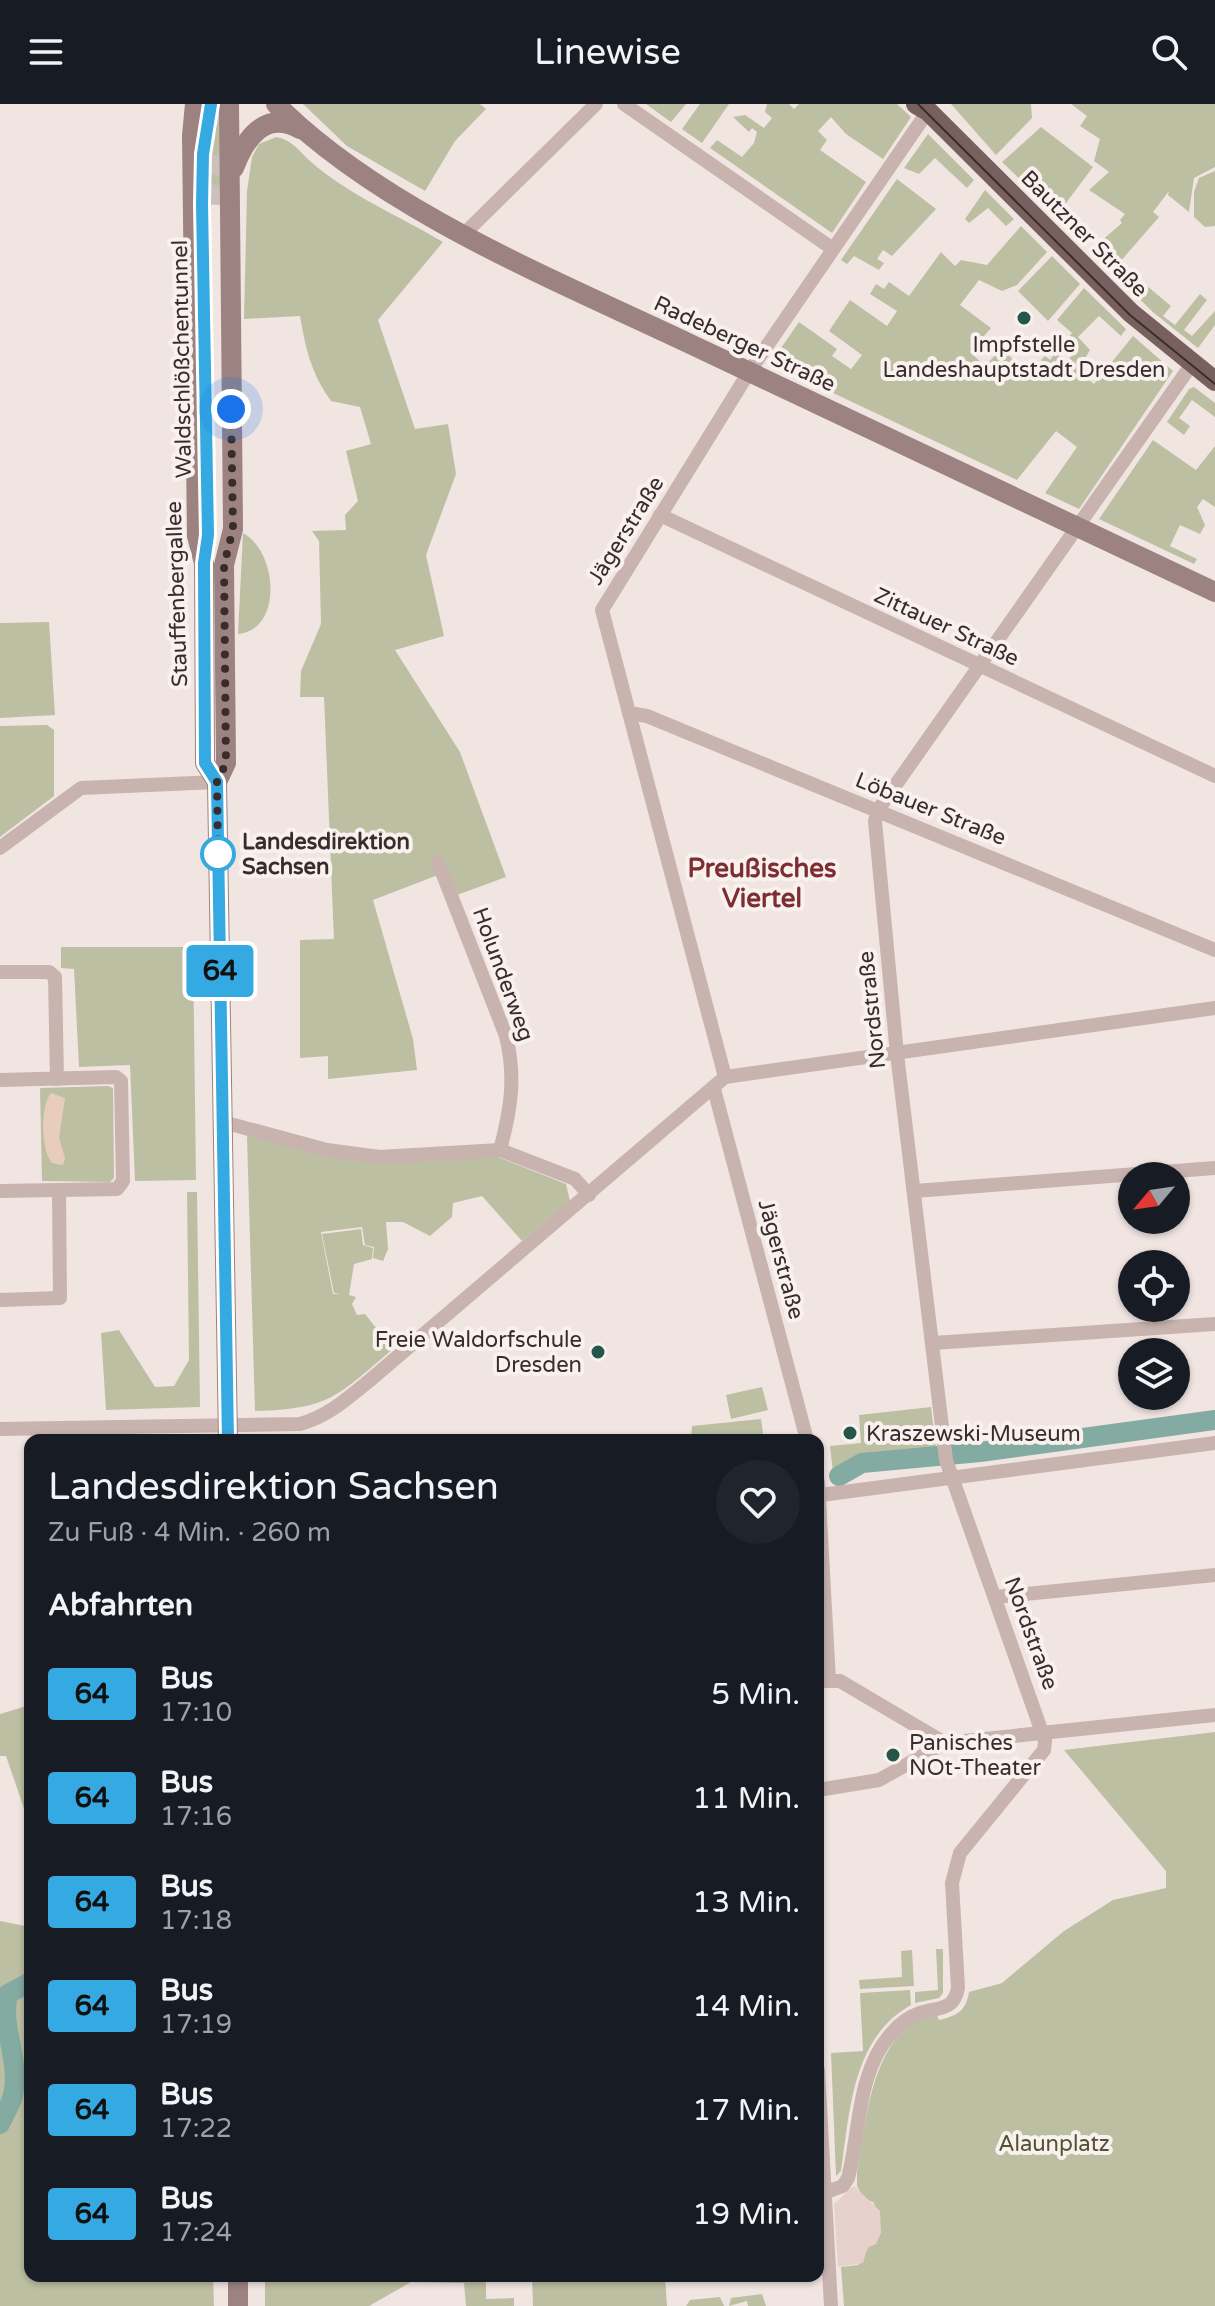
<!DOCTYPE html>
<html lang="de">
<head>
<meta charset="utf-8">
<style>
	body { margin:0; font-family:"Varela Round",sans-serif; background:#20242c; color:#f1f3f6; height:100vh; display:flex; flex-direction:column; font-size:30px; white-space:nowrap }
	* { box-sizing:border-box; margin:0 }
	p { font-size:26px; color:#9ea1a6 }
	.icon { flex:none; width:44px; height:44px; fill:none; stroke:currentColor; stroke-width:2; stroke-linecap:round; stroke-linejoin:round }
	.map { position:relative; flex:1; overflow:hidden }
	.drawer { position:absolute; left:24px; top:1330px; width:800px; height:848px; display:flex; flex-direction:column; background:#171b24; border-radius:16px; box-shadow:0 2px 6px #0004 }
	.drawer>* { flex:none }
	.badge { padding:0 16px; border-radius:6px; font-size:28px; line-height:52px }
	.needle { width:52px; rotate:241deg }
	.buttons { position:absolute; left:1118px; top:1058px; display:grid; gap:16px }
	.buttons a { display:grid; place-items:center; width:72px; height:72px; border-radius:50%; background:#171b24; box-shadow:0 2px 6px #0004; font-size:40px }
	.you { position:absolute; width:40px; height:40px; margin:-20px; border:6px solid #fff; border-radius:50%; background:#1a73e8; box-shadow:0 0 0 12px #1a73e833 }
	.map>.badge { position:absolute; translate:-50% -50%; box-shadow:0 0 0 4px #fff }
	h2 { padding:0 24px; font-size:30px; line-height:72px }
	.round { display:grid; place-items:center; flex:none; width:84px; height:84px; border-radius:42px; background:#20242c }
	.headline { display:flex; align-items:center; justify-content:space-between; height:136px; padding:0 24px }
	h1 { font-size:38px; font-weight:600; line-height:60px }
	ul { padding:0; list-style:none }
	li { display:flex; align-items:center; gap:24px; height:104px; padding:0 24px }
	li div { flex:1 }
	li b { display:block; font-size:30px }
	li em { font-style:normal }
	li .badge { min-width:88px; font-weight:700; text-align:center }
	header { display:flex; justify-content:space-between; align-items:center; height:104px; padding:0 24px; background:#171b24; font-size:36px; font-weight:600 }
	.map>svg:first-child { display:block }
	.green { fill:#bdbfa3 }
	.sand { fill:#e8cdbd }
	.plaza { fill:#e7d2cb }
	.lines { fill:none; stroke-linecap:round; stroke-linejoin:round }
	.river { stroke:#84aba1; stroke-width:20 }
	.secondary-tunnel { stroke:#ccc0be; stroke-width:20; stroke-dasharray:20 10; stroke-linecap:butt }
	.street { stroke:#c8b3af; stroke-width:14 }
	.secondary { stroke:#9c8280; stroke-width:20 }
	.primary { stroke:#78605f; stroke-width:20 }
	.tram { stroke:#382c2c; stroke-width:2 }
	.line-casing { stroke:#fff; stroke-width:18 }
	.line { stroke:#35a9e1; stroke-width:12 }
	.walk { stroke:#382c2c; stroke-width:8; stroke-dasharray:0 14.4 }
	.poi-dot { fill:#26554a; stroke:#f9f1ee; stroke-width:3 }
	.stop-dot { fill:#fff; stroke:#35a9e1; stroke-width:4 }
	.labels { text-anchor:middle; stroke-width:8; stroke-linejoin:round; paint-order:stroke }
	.street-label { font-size:22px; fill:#382c2c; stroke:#f9f1ee }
	.poi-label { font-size:22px; fill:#382c2c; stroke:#f9f1ee; text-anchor:start }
	.stop-label { font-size:22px; font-weight:bold; fill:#382c2c; stroke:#f9f1ee; text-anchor:start }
	.park-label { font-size:22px; fill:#515333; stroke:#f9f1ee }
	.quarter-label { font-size:26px; font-weight:bold; fill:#7d2e33; stroke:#f9f1ee }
</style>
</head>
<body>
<header><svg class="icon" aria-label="menu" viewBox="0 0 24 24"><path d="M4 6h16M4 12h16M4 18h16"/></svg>Linewise<svg class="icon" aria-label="search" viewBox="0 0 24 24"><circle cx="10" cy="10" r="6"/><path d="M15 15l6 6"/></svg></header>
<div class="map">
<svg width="1215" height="2202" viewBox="0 0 1215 2202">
	<rect width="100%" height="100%" fill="#f1e5e2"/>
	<g class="green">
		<polygon points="201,0 222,0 224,99 211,99 211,49 195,48"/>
		<polygon points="303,0 480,0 486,5 455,37 425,87 347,42"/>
		<polygon points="646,0 686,0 671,18"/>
		<polygon points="700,0 729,0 702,39 682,25"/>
		<polygon points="767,0 789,0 794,5 799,0 897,0 911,13 883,55 846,30 831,13 818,27 827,36 820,46 866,78 832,129 710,44 717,36 742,53 754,39 757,28 752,24 749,28 733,13 745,11 764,24 772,14 765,8"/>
		<polygon points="951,0 1031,0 1032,14 996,51"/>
		<polygon points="1071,0 1215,0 1215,63 1194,74 1189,108 1168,91 1169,87 1153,108 1159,113 1119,159 1099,139 1122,119 1120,116 1125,110 1089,86 1109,68 1094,57 1100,35 1080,22 1087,12"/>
		<polygon points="1041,23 1093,63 1057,111 1002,58"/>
		<polygon points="928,30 974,76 967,84 935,54 919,70 904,64"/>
		<path d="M276,33c15,2 23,14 34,24 38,34 90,55 133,81l-65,78 37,109 33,-5 8,50 -30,81 18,81 -49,14 65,102 46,125 -49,18 -19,-20 -65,25 40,139 4,31 -89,9v-23l-28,2v-118l34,-1 -10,-242h-24l1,-26 20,-47 -2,-83 -7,-10 34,-1 -1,-15 13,-14 -12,-50 25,-7 -11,-37 -29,-6c-20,-28 -25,-51 -31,-85l-56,3 3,-128 5,-34 7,-13z"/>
		<polygon points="1215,67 1215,122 1205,123 1194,113 1194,88 1199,74"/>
		<polygon points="897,75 936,105 892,152 883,146 877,155 884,159 879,166 854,152 847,160 841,156"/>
		<polygon points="985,86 1014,115 1006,122 988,104 969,119 965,115"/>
		<polygon points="1021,122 1047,148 1017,181 1002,187 979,176 960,201 991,224 970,248 985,262 1003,243 1016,260 1011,270 1018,277 1024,272 1027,274 1043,259 1041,256 1045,252 1050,256 1056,248 1067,257 1079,244 1070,237 1065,238 1072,229 1057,216 1084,184 1126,225 1121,232 1099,212 1078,233 1090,246 1078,266 1094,280 1133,232 1173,267 1079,405 1045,389 1077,343 1056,327 1017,376 774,261 772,257 799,218 837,245 832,252 851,265 862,251 829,227 850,196 887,222 897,207 870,190 876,180 884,185 889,178 909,192 941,148 955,162 961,156 987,161"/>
		<polygon points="1052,152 1080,180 1048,217 1018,187"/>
		<polygon points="1135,172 1171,202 1163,212 1175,221 1200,190 1207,196 1184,226 1192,232 1215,207 1215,221 1198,244 1154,209 1126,182"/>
		<polygon points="1194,283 1215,299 1215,313 1192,296 1179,314 1190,322 1184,331 1167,318 1189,285"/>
		<polygon points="1153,336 1196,366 1215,342 1215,403 1203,395 1197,403 1205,421 1200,430 1180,421 1170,442 1197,455 1194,460 1099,415"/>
		<path d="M243,429c34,18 41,96 -5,101z"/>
		<polygon points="49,518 55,611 0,614 0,519"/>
		<polygon points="47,621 54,626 54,692 0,733 0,622"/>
		<polygon points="61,843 193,843 196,1076 135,1077 130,961 79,963 74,865 61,864"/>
		<polygon points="108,982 113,984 114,1074 110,1078 42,1077 40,984"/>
		<path d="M250,1030l47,11 201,12 68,27 4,17 -48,40 -40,-45 -29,7 -1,14 -22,19 -27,-14h-17l2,27 -5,12 -10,-3 1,-11 -9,-2 -3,-18 -41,5 12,62h7l-6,-1 -12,-59 39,-5 2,16 10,3 -1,11 -18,5 -5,31 7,2 -4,7 5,11 8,-1 28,35c-56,47 -62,60 -138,62l-8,-274z"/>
		<polygon points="187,1088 197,1088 200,1303 106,1306 101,1229 119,1226 155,1283 174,1282 189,1256"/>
		<polygon points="762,1283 768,1306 731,1315 726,1291"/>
		<polygon points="931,1303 936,1345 860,1354 833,1369 830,1342 861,1339 859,1311"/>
		<polygon points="761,1315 764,1336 651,1336 691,1334 692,1322"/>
		<polygon points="30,1601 30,1722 6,1652 0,1652 0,1610"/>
		<path d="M1215,1628v574h-371l-3,-39 17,-2c10,-11 24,-49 15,-63l-9,-3 -7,-13v-14c9,-52 15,-145 79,-159l3,7c18,-4 27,-9 30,-28l33,-9 62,-52 49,-31 53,-12v-17l-102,-121z"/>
		<polygon points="0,1817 30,1823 30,2172 213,2172 214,2202 0,2202"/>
		<polygon points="936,1845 943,1845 943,1889 939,1894 915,1899 915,1888 938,1886"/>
		<polygon points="912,1846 914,1882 860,1885 859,1876 902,1873 901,1847"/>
		<path d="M910,1886l1,15c-59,33 -61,106 -70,166l-5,5 -5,-123 32,-2 -3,-58z"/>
		<polygon points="265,2172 486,2172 486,2195 514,2194 514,2202 466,2202 464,2179 411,2178 369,2202 265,2202"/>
		<polygon points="532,2172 665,2172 667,2202 533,2202"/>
		<polygon points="762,2190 766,2202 748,2202 747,2197 729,2202 731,2194"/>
		<polygon points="720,2193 724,2202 686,2202 690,2196"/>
	</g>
	<path class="sand" d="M51,989l14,5 -6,40 6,20 -2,7 -11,-2c-11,-13 -12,-57 -1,-70z"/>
	<polygon class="plaza" points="854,2082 880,2107 881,2129 876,2140 867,2144 863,2159 838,2163 834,2100"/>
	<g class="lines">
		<g class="river">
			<polyline points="839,1372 862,1359 980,1348 1215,1316"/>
			<path d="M0,2020c4,-9 11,-20 13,-29 8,-35 -13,-66 -5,-101l22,-12"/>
		</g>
		<g class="secondary-tunnel">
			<polyline points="203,50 211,0"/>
			<polyline points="218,101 221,49"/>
		</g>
		<g class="street">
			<polyline points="624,0 833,145"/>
			<polyline points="464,130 596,0"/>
			<polyline points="660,411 1215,672"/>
			<polyline points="629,609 647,612 1215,846"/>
			<polyline points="0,744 81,684 217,678"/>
			<path d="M438,758l68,174c10,41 5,73 -6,114"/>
			<polyline points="0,868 49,868 55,873 57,975"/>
			<polyline points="725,973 602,506 749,268 928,7"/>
			<polyline points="0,976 116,973 121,977 123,1077 117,1085 0,1087"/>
			<polyline points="714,985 807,1336"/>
			<polyline points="223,1018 327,1046 379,1053 500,1046 575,1075 589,1091"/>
			<polyline points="915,1087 1215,1064"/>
			<polyline points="0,1196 60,1194 59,1086"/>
			<polyline points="933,1239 1215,1220"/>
			<path d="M0,1325l300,-5c28,-8 47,-25 69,-43l356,-304 490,-69"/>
			<polyline points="818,1378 829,1577"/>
			<polyline points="821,1391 1215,1339"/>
			<polyline points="996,1493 1215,1471"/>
			<polyline points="818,1577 840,1577 945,1639"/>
			<polyline points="818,1686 879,1676 945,1639 1215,1611"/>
			<polyline points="818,1966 831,2202"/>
			<path d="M826,2088l17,-6 5,-8c12,-46 9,-105 42,-143 8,-10 18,-18 30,-22 18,-6 34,-2 38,-25l-6,-105 8,-30 84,-103 1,-9 -99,-281 -49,-406 -22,-233 3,-11 314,-446"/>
		</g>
		<g class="secondary">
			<polyline points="195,0 192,32 197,432 204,459 205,659 217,678"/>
			<path d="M276,0c104,105 279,176 412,239 176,83 351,166 527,249"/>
			<path d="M234,64c11,-29 31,-59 66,-39"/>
			<polyline points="228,1336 217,678 226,659 224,461 233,425 229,0"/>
			<polyline points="238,2172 238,2202"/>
		</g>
		<polyline class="primary" points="916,0 928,7 1131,209 1215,277"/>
		<polyline class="tram" points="918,0 1130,211 1215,280"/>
	</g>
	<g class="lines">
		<g class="line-casing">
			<polyline id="line" points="211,0 203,50 202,100 208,431 204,459 205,659 217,678 228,1336"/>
		</g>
		<use href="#line" class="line"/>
		<polyline class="walk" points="218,750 217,678 226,659 224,461 233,425 231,305"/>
	</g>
	<g class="poi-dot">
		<circle cx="1024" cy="214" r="8"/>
		<circle cx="598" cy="1248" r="8"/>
		<circle cx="850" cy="1329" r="8"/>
		<circle cx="893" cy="1651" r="8"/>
	</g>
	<circle class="stop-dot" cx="218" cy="750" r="16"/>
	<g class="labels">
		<g class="street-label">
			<text transform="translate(1085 129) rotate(45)" y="8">Bautzner Straße</text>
			<text transform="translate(745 239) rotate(25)" y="8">Radeberger Straße</text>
			<text transform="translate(181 255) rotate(-91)" y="8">Waldschlößchentunnel</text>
			<text transform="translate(625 426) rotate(-58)" y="8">Jägerstraße</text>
			<text transform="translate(176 490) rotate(-92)" y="8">Stauffenbergallee</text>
			<text transform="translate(947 522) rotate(25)" y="8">Zittauer Straße</text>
			<text transform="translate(931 704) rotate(22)" y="8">Löbauer Straße</text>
			<text transform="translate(504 870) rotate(70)" y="8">Holunderweg</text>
			<text transform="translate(871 906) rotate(-96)" y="8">Nordstraße</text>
			<text transform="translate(782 1155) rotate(75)" y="8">Jägerstraße</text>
			<text transform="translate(1032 1529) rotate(70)" y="8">Nordstraße</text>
		</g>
		<g class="poi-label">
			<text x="1024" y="248" text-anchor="middle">Impfstelle<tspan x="1024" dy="25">Landeshauptstadt Dresden</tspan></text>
			<text x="582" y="1243" text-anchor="end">Freie Waldorfschule<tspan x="582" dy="25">Dresden</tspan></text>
			<text x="866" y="1337">Kraszewski-Museum</text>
			<text x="909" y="1646">Panisches<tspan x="909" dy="25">NOt-Theater</tspan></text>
		</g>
		<g class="stop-label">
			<text x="242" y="745">Landesdirektion<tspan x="242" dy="25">Sachsen</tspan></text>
		</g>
		<g class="park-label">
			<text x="1054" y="2047">Alaunplatz</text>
		</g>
		<g class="quarter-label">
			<text x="762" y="773">Preußisches<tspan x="762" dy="30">Viertel</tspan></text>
		</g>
	</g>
</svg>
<div class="buttons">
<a><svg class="needle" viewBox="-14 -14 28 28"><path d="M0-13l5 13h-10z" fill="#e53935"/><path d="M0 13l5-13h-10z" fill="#9ea1a6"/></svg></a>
<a><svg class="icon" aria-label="locate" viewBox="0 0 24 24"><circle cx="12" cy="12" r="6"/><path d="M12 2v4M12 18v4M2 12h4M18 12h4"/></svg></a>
<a><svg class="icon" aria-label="layers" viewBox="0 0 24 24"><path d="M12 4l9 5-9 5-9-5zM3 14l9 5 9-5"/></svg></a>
</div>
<div class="you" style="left:231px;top:305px"></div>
<b class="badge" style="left:220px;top:867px;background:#35a9e1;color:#111">64</b>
<section class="drawer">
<div class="headline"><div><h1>Landesdirektion Sachsen</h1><p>Zu Fuß · 4 Min. · 260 m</p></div><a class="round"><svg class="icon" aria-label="heart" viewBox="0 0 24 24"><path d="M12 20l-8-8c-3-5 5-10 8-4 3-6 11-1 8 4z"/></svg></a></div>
<h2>Abfahrten</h2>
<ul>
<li><span class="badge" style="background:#35a9e1;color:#111">64</span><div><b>Bus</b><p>17:10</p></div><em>5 Min.</em></li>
<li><span class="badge" style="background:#35a9e1;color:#111">64</span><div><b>Bus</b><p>17:16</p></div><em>11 Min.</em></li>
<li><span class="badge" style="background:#35a9e1;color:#111">64</span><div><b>Bus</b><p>17:18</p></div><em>13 Min.</em></li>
<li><span class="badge" style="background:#35a9e1;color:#111">64</span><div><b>Bus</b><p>17:19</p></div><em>14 Min.</em></li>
<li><span class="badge" style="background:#35a9e1;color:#111">64</span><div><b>Bus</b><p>17:22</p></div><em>17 Min.</em></li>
<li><span class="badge" style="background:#35a9e1;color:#111">64</span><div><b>Bus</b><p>17:24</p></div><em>19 Min.</em></li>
</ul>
</section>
</div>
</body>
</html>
